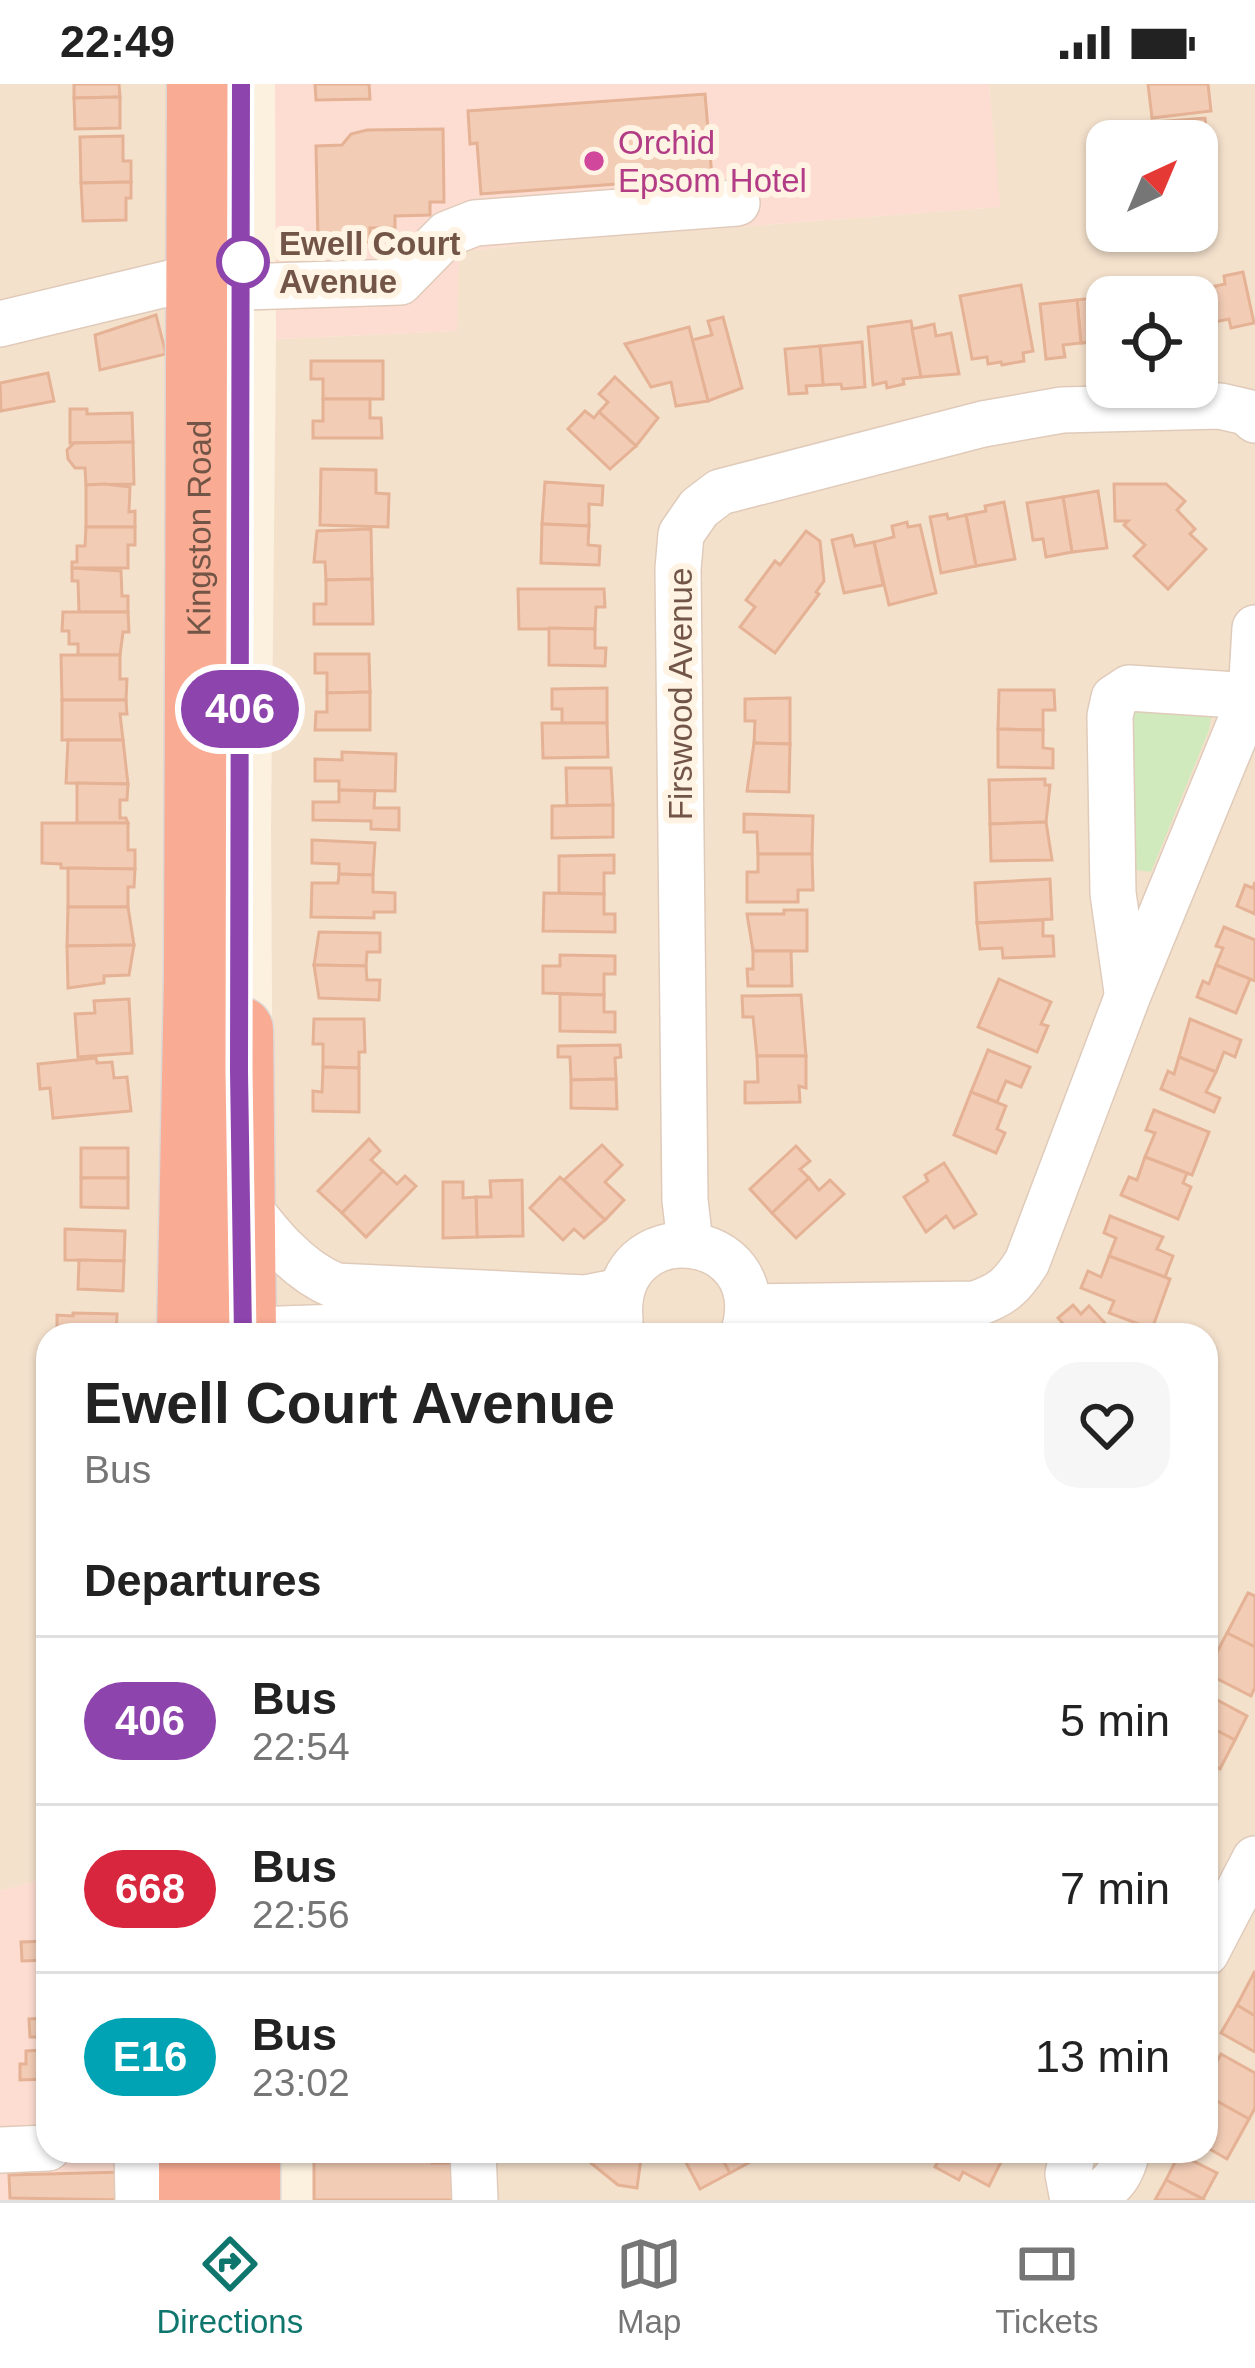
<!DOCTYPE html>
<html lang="en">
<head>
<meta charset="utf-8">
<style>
	body { margin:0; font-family:Helvetica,sans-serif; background:#f6f6f6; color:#222; height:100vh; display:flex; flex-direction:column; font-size:45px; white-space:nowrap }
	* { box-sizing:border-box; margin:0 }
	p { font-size:39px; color:#767676 }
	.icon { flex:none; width:66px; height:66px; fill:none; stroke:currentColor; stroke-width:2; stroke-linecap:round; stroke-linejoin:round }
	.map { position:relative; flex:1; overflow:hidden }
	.drawer { position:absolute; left:36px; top:1239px; width:1182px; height:840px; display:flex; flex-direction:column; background:#fff; border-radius:36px; box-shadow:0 3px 9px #0004 }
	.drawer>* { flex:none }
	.badge { padding:0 24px; border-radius:39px; font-size:42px; line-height:78px }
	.needle { width:78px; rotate:44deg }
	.fabs { position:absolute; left:1086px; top:36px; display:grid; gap:24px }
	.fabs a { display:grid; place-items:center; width:132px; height:132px; border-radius:24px; background:#fff; box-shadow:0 3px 9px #0004; font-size:60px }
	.map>.badge { position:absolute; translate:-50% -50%; box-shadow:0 0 0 6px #fff }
	h2 { padding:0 48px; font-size:45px; line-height:108px }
	.round { display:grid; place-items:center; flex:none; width:126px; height:126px; border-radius:36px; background:#f6f6f6 }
	.summary { display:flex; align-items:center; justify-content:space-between; height:204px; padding:0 48px }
	h1 { font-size:57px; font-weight:700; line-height:90px }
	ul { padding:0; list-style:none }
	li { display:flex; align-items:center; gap:36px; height:168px; padding:0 48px; border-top:3px solid #e0e0e0 }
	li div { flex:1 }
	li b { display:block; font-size:45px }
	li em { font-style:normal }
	li .badge { min-width:132px; font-weight:700; text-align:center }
	.status { display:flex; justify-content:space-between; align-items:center; height:84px; padding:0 60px; background:#fff; direction:ltr }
	.status svg { height:33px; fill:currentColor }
	.menu { display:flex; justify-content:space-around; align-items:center; height:168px; border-top:3px solid #e0e0e0; background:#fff; font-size:33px; color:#767676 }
	.menu a { display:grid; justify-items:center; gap:6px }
	.menu .on { color:#0f766e }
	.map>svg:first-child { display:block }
	.residential { fill:#f4e1cc; fill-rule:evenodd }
	.commercial { fill:#fdddd1 }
	.green { fill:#d0e9bd }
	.building { fill:#f2ccb5; stroke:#e5b295; stroke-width:3 }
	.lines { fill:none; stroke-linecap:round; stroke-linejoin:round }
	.minor-casing { stroke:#e0cbba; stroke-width:48 }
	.highway-casing { stroke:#ddd6d3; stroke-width:69 }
	.minor { stroke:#fff; stroke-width:45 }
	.highway { stroke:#f9ab93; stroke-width:66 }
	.line-casing { stroke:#fff; stroke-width:27 }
	.line { stroke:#8e44ad; stroke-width:18 }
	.hotel-dot { fill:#d1479c; stroke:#fff4e4; stroke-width:4.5 }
	.stop-dot { fill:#fff; stroke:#8e44ad; stroke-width:6 }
	.labels { text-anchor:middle; stroke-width:12; stroke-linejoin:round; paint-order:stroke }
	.hotel-label { font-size:33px; fill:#b23c85; stroke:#fff4e4; text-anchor:start }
	.stop-label { font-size:33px; font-weight:bold; fill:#725546; stroke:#fff4e4; text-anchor:start }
	.street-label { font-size:33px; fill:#725546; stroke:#fff4e4 }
</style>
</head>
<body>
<div class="status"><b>22:49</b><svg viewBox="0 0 49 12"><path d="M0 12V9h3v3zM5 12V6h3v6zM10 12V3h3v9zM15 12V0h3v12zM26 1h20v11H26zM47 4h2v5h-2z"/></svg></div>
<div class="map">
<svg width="1255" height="2116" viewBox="0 0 1255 2116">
	<rect width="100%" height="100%" fill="#fcf0de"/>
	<g class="residential">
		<polygon points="0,0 172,0 166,1251 48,1251 48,1794 0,1807"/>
		<path d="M989,0h266v2116h-758l-2,-49h711v-816h-932l-3,-506 5,-490 180,-8 2,-79 82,-10 459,-35zM1107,57h90v90h-90zM1107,213h90v90h-90z"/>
	</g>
	<g class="commercial">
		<polygon points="275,0 989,0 1000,123 540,158 459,168 457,247 276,255"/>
		<polygon points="48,1794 48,2067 121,2067 124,2116 0,2116 0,1807"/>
	</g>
	<polygon class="green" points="1126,622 1212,628 1209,646 1151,788 1137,786 1131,777"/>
	<g class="building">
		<polygon points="74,0 119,0 120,13 74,14"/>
		<polygon points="315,0 369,0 370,15 316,16"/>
		<polygon points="1148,0 1208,0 1211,27 1152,34"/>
		<polygon points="705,10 712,93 481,110 477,59 470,60 468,27"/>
		<polygon points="120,13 120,44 75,45 74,14"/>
		<polygon points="1205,34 1209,75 1197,76 1197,57 1145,57 1144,39"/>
		<polygon points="443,45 444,118 430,118 430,131 395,132 395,144 370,144 370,158 318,159 316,62 342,61 351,50 367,46"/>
		<polygon points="123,52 123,77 131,77 131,98 81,99 80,53"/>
		<polygon points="1209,75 1211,106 1197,107 1197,76"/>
		<polygon points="131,98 131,114 126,114 126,136 83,137 81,99"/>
		<polygon points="1243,188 1254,239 1231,244 1229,235 1205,240 1198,206 1225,200 1224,192"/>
		<polygon points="1021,201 1033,267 1023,269 1024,277 1002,281 1001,278 988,280 987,273 972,275 960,212"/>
		<polygon points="1167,204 1168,213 1198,206 1205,240 1197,241 1197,213 1136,213"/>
		<polygon points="1117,211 1107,213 1107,268 1103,257 1081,259 1077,216"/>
		<polygon points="1077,216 1081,259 1063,261 1065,273 1046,275 1040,220"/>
		<polygon points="156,231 166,270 100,286 95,251"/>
		<polygon points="723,233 742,304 708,317 692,256 712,251 708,237"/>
		<polygon points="911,237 921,293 903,295 904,300 887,304 886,298 873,301 868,243"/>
		<polygon points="934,240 936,252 951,249 959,290 921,293 912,245"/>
		<polygon points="689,243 708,317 676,322 671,298 651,303 625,260"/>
		<polygon points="862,258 865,303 842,305 841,300 823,301 820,262"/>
		<polygon points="820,262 823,301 806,302 807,309 789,310 785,265"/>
		<polygon points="311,277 383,277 383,315 323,315 323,295 311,295"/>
		<polygon points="48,289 54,317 1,327 0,299"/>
		<polygon points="615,293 658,334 636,362 599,328 608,318 599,310"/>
		<polygon points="323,315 370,315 370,334 381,334 382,354 313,354 313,337 323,337"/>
		<polygon points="70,325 87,325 87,330 132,329 133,358 70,359"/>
		<polygon points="585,327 594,334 599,328 636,362 610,385 568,345"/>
		<polygon points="133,358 134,400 86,401 85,384 75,384 68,375 67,366 74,359"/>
		<polygon points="321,385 376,386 376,409 389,410 388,443 320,441"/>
		<polygon points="545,398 603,402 602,421 589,420 589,442 542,440"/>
		<polygon points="105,400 130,403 129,428 135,427 135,443 86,443 86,401"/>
		<polygon points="1114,400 1166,400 1185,417 1177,426 1195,445 1190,450 1206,465 1168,505 1134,472 1145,461 1124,441 1128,437 1115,437"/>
		<polygon points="1098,407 1107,464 1072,468 1063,413"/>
		<polygon points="1063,413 1072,468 1046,473 1043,455 1033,456 1027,419"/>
		<polygon points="1004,418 1015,475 976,482 966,431 986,427 985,422"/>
		<polygon points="947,430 948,435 966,431 976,482 941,489 930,433"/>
		<polygon points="907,438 908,443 920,441 936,509 889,521 874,458 894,453 892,442"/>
		<polygon points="542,440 589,442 588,461 600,462 599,481 541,479"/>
		<polygon points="86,443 135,443 135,461 128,461 128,484 72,484 72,478 77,478 77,462 85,462"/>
		<polygon points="371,445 372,495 326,496 325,478 314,478 317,447"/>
		<polygon points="806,447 820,457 824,497 816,508 819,510 775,569 740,543 755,523 746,516 775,477 780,481"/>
		<polygon points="852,451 855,462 874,458 883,501 844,509 832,456"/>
		<polygon points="72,484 121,487 122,512 128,512 128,528 79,528 78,497 72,497"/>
		<polygon points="372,495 373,540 314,540 314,520 326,520 326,496"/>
		<polygon points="518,505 604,505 605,523 596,523 595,545 519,545"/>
		<polygon points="63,528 128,528 129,548 123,548 120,571 78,571 78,560 69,560 69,547 62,547"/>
		<polygon points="549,544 595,545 595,564 606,564 605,582 549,581"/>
		<polygon points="315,570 369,570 370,608 327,609 327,589 315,589"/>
		<polygon points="61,571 120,571 120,595 127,595 126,616 62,616"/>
		<polygon points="607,604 607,639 562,639 562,625 552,625 552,605"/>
		<polygon points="999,606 1054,606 1055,626 1043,626 1043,646 998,645"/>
		<polygon points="370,608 370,646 315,646 316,628 327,628 327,609"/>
		<polygon points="790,614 790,660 754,659 755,637 745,637 745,615"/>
		<polygon points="62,616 126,616 127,630 120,630 123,656 62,656"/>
		<polygon points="542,639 607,639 608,673 543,674"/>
		<polygon points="998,645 1043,646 1043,664 1053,665 1053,684 998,683"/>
		<polygon points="68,656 123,656 128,700 66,699"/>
		<polygon points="754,659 790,660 789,708 747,707"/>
		<polygon points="342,668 396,670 395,707 339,706 339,697 315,697 315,675 342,676"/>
		<polygon points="566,684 611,684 613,721 567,722"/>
		<polygon points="1045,695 1045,701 1050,701 1046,738 990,740 989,696"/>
		<polygon points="77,699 128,700 127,716 120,716 120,734 126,734 128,739 77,739"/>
		<polygon points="339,706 375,707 374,724 399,724 399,746 371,745 371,737 313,736 313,718 339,718"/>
		<polygon points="613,721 613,753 552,754 552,722"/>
		<polygon points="744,730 813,732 812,770 758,770 757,748 744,748"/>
		<polygon points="1046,738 1052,776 991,777 990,740"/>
		<polygon points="42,739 128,739 128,766 135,766 135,785 61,784 61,780 42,779"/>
		<polygon points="312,756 375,759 373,791 339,790 339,780 312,779"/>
		<polygon points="758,770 812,770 813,806 798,806 798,818 747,818 747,788 758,788"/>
		<polygon points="614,771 614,789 604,789 604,810 559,809 559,772"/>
		<polygon points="68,784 135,785 134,803 128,803 128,823 68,823"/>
		<polygon points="339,790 373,791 373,808 395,809 395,828 374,828 374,834 311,833 312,799 338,799"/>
		<polygon points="1050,795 1052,835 977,839 975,799"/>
		<polygon points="1255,798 1255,830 1237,822 1245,801 1253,804"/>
		<polygon points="544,809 604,810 604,830 615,830 615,848 543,847"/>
		<polygon points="68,823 128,823 134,861 67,862"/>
		<polygon points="784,826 807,826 807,867 753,867 747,830 784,830"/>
		<polygon points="1043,836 1043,852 1053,852 1054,872 1003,874 1002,864 980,865 977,839"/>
		<polygon points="1224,843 1255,856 1255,897 1216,881 1223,864 1216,862"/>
		<polygon points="319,848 380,849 380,868 367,868 366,882 314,881"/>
		<polygon points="134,861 129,891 104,892 104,899 68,904 67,862"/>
		<polygon points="753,867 791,867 792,902 748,902 747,885 753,885"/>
		<polygon points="560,871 615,872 615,890 604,890 604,911 543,909 543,882 560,882"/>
		<polygon points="314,881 366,882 367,896 380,896 379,916 319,914"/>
		<polygon points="1216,881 1250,895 1236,929 1197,913 1203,897 1209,900"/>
		<polygon points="999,895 1051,918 1041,940 1048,942 1037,968 978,943"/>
		<polygon points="560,910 604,911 604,928 615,928 615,948 560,947"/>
		<polygon points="801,911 806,972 757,972 753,933 743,933 742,912"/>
		<polygon points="129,915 132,969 78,973 75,930 95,929 94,917"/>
		<polygon points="314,935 364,935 365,968 359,968 359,984 323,983 323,960 313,960"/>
		<polygon points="1190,935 1241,956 1235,973 1224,968 1216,988 1179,973"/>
		<polygon points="620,961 621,973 615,974 616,995 571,996 570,973 558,973 558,962"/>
		<polygon points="988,966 1030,983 1021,1003 1006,997 997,1018 971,1008"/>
		<polygon points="757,972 806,972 806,1004 799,1002 800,1018 745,1019 745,998 758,998"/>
		<polygon points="1179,973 1216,988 1206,1008 1220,1014 1214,1028 1161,1005 1168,987 1174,990"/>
		<polygon points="96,974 97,979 112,978 114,994 127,993 131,1027 53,1034 50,1004 40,1005 38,980"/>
		<polygon points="323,983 359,984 359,1028 313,1027 313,1007 322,1008"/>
		<polygon points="616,995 617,1025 571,1024 571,996"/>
		<polygon points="971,1008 1006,1022 997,1045 1005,1049 996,1069 954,1051"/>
		<polygon points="1154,1026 1209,1048 1192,1091 1145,1073 1155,1049 1146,1046"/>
		<polygon points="369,1055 380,1067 371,1076 383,1087 342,1129 318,1107"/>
		<polygon points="602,1061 622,1081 605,1098 624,1116 605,1136 564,1096"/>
		<polygon points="796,1062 810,1077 800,1085 809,1094 772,1129 750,1105"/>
		<rect x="81" y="1064" width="47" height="30"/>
		<polygon points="1145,1073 1187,1089 1183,1099 1191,1103 1178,1135 1121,1111 1129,1093 1137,1096"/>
		<polygon points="944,1079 976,1130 954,1144 946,1132 926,1148 904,1113 928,1097 925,1091"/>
		<polygon points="383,1087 397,1100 405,1092 416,1102 366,1153 342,1129"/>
		<polygon points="560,1093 605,1136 584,1154 574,1145 563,1156 530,1124"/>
		<polygon points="81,1094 128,1094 128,1124 81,1123"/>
		<polygon points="809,1094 819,1106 830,1096 844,1110 796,1154 772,1129"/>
		<polygon points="522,1096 523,1152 477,1153 476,1113 491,1113 490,1097"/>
		<polygon points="443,1098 463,1098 463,1114 476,1113 477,1153 443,1154"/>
		<polygon points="1110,1132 1163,1153 1157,1165 1173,1172 1165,1193 1109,1172 1116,1154 1104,1149"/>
		<polygon points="65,1145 125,1147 124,1177 65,1176"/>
		<polygon points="1109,1172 1170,1195 1152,1245 1109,1229 1114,1217 1081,1204 1088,1187 1101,1193"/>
		<polygon points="79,1176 124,1177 123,1207 78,1205"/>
		<polygon points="1073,1221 1081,1230 1089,1222 1116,1251 1057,1251 1066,1243 1058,1234"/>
		<polygon points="73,1229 117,1230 116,1251 57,1251 57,1231 73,1232"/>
		<polygon points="1248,1509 1255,1512 1255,1563 1227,1549"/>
		<polygon points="1227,1549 1255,1563 1255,1603 1251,1612 1206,1589"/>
		<polygon points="1208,1611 1247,1632 1235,1656 1206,1641"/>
		<polygon points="1206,1641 1235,1656 1220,1685 1206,1678"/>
		<polygon points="48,1857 48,1876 22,1877 21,1858"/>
		<polygon points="1255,1887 1255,1932 1237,1921"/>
		<polygon points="1237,1921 1255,1932 1255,1968 1221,1949"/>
		<polygon points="48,1934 48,1966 43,1966 43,1953 30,1953 29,1935"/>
		<polygon points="43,1966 48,1966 48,1995 20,1996 20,1980 26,1980 26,1967"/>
		<polygon points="1221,1970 1255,1989 1255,2024 1249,2035 1206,2011 1206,1997"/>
		<polygon points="40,1995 48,1995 48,2032 41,2032"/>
		<polygon points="1206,2011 1249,2035 1227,2075 1206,2063"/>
		<polygon points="314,2067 432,2067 432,2079 459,2079 460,2116 314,2116"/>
		<polygon points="597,2067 642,2067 637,2104 618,2101 591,2079"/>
		<polygon points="680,2067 718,2067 730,2089 700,2105"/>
		<polygon points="718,2067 770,2067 730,2089"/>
		<polygon points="944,2067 995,2067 1004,2072 989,2102 963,2088 959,2096 935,2083"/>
		<polygon points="1179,2070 1217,2089 1203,2115 1166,2096"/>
		<polygon points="123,2088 124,2116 10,2114 9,2091"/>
		<polygon points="1166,2096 1203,2115 1204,2116 1155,2116"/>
	</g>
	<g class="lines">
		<g class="minor-casing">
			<g id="minor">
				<polyline points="242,203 400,198 447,150 475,139 737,119"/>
				<polyline points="0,240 199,192"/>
				<polyline points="1127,908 1113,809 1110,632 1114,614 1129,604 1251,612"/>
				<path d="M242,1115c25,33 54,71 94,87l249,12 36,-7"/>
				<polyline points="690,1159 685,1116 678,485 681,450 699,424 720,408 983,340 1062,326 1220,322 1246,328 1255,336"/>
				<path d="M748,1223l227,-3c27,-9 37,-18 52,-42l101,-267 123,-299 4,-68"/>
				<path d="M620,1236c-10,-109 154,-94 124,12"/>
				<polyline points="273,1251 280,1245 586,1235 619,1251"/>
				<polyline points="1206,1869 1255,1775"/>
				<polyline points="0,2066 48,2064"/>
				<polyline points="137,2067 138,2116"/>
				<polyline points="473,2067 475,2116"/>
				<polyline points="1073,2116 1068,2090 1073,2067"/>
				<path d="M1081,2116c27,-9 40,-21 46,-49"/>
			</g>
		</g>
		<g class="highway-casing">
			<g id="highway">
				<polyline points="240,946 243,1251"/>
				<path id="s1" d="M190,1251l7,-357 3,-894"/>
				<polyline points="247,2067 247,2116"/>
				<polyline points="192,2116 192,2067"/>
			</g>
		</g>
		<use href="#minor" class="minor"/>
		<use href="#highway" class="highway"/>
	</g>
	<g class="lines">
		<g class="line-casing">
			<polyline id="line" points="241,0 239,987 243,1251"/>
		</g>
		<use href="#line" class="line"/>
	</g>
	<circle class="hotel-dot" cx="594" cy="77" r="12"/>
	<circle class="stop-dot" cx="243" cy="178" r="24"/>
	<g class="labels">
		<g class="hotel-label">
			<text x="618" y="70">Orchid<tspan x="618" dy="38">Epsom Hotel</tspan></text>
		</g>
		<g class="stop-label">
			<text x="279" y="171">Ewell Court<tspan x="279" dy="38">Avenue</tspan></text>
		</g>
		<g class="street-label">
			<text dy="12" stroke="none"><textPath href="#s1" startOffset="807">Kingston Road</textPath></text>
			<text transform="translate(680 610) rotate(-90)" y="12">Firswood Avenue</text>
		</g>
	</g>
</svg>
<div class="fabs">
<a><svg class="needle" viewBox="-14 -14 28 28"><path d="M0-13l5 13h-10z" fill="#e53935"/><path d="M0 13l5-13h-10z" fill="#767676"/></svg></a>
<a><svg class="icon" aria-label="locate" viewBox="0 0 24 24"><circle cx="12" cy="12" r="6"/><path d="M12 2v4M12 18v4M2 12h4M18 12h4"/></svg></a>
</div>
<b class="badge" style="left:240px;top:625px;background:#8e44ad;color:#fff">406</b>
<section class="drawer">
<div class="summary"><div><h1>Ewell Court Avenue</h1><p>Bus</p></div><a class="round"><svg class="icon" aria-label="heart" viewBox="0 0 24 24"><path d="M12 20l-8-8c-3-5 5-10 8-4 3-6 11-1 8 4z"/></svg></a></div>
<h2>Departures</h2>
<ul>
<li><span class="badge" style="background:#8e44ad;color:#fff">406</span><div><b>Bus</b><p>22:54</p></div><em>5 min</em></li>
<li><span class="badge" style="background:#d7263d;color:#fff">668</span><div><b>Bus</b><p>22:56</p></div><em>7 min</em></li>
<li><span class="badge" style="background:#00a3b4;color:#fff">E16</span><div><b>Bus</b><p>23:02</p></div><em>13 min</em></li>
</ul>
</section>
</div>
<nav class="menu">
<a class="on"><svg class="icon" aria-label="directions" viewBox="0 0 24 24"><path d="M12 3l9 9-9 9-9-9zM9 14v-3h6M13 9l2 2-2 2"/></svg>Directions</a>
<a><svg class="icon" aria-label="map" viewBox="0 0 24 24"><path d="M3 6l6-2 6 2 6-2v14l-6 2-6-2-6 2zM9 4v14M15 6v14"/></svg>Map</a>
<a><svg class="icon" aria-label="tickets" viewBox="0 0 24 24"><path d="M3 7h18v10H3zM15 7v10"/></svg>Tickets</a>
</nav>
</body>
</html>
